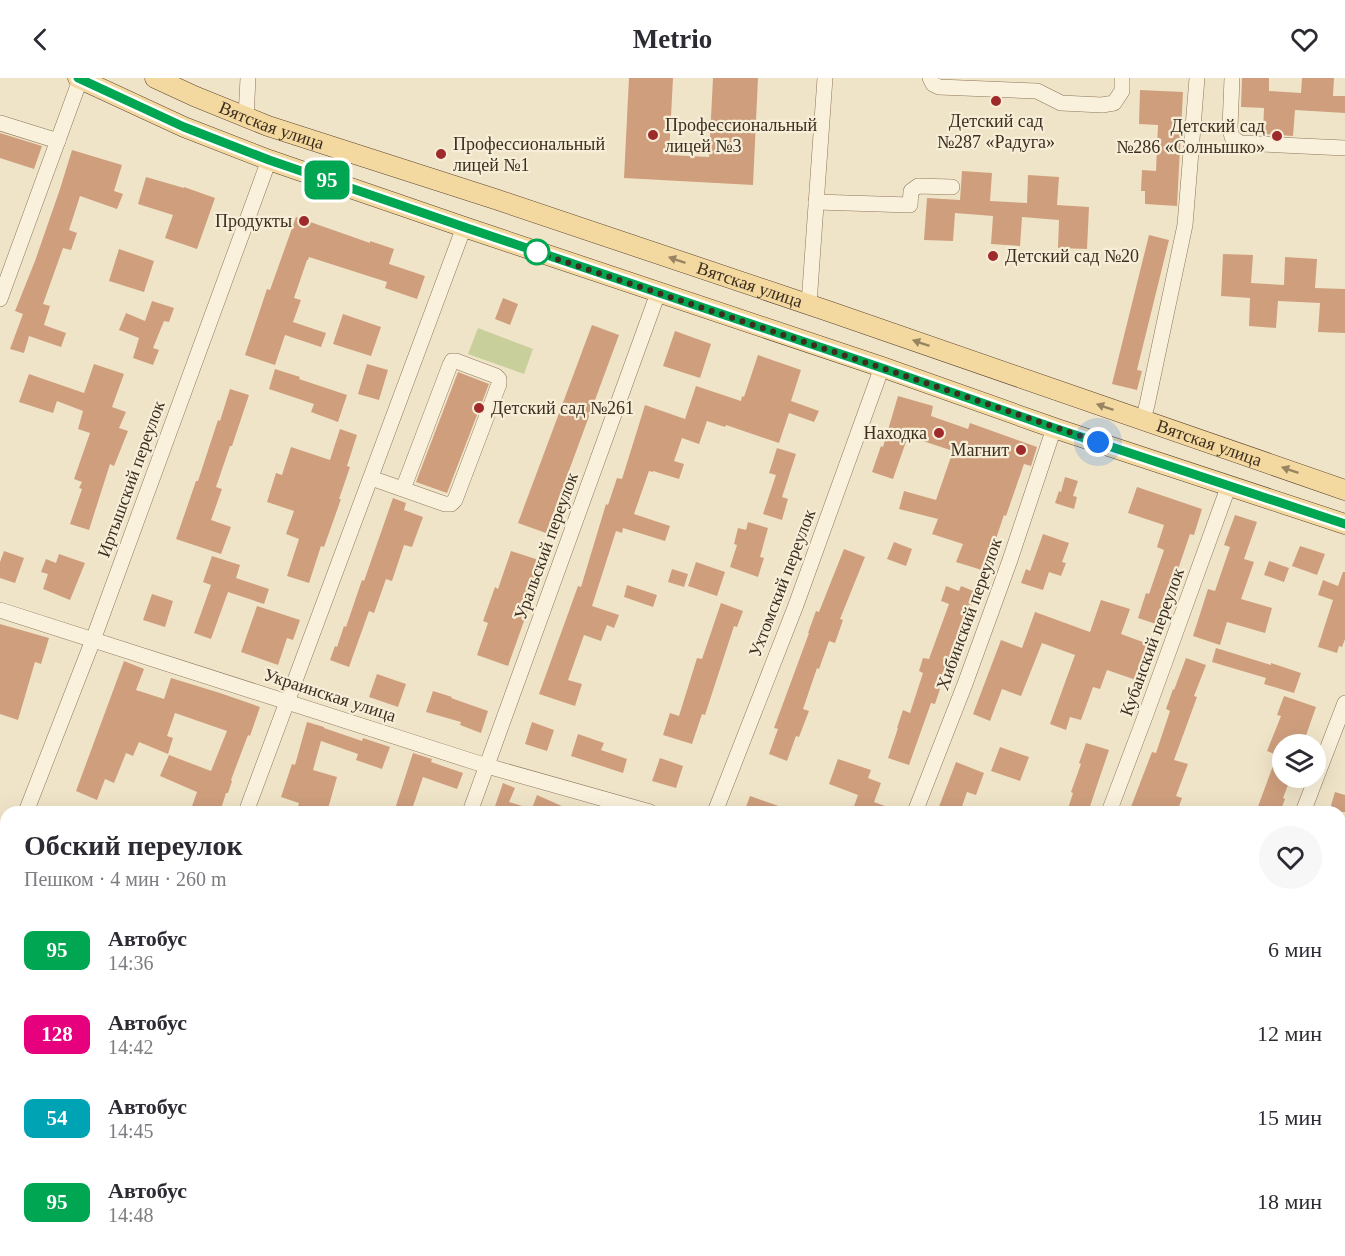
<!DOCTYPE html>
<html lang="ru">
<head>
<meta charset="utf-8">
<style>
	body { margin:0; font-family:"Times New Roman",serif; background:#f7f7f7; color:#2b2b33; height:100vh; display:flex; flex-direction:column; font-size:22px; white-space:nowrap }
	* { box-sizing:border-box; margin:0 }
	p { font-size:20px; color:#7c7c81 }
	.icon { flex:none; width:33px; height:33px; fill:none; stroke:currentColor; stroke-width:2; stroke-linecap:round; stroke-linejoin:round }
	.map { position:relative; flex:1; overflow:hidden }
	.sheet { position:absolute; left:0px; top:728px; width:1346px; height:452px; display:flex; flex-direction:column; background:#fff; border-radius:18px 18px 0 0; box-shadow:0 6px 24px #0002 }
	.sheet>* { flex:none }
	.badge { padding:0 12px; border-radius:9px; font-size:21px; line-height:39px }
	.fabs { position:absolute; left:1272px; top:656px; display:grid; gap:12px }
	.fabs a { display:grid; place-items:center; width:54px; height:54px; border-radius:50%; background:#fff; box-shadow:0 6px 24px #0002; font-size:30px }
	.you { position:absolute; width:30px; height:30px; margin:-15px; border:4px solid #fff; border-radius:50%; background:#1a73e8; box-shadow:0 0 0 9px #1a73e833 }
	.map>.badge { position:absolute; translate:-50% -50%; box-shadow:0 0 0 3px #fff }
	.round { display:grid; place-items:center; flex:none; width:63px; height:63px; border-radius:32px; background:#f7f7f7 }
	.overview { display:flex; align-items:center; justify-content:space-between; height:102px; padding:0 24px }
	h1 { font-size:28px; font-weight:700; line-height:45px }
	ul { padding:0; list-style:none }
	li { display:flex; align-items:center; gap:18px; height:84px; padding:0 24px }
	li div { flex:1 }
	li b { display:block; font-size:22px }
	li em { font-style:normal }
	li .badge { min-width:66px; font-weight:700; text-align:center }
	header { display:flex; justify-content:space-between; align-items:center; height:78px; padding:0 24px; background:#fff; font-size:27px; font-weight:700 }
	.map>svg:first-child { display:block }
	.green { fill:#c9cf9b }
	.building { fill:#cf9f7d }
	.lines { fill:none; stroke-linecap:round; stroke-linejoin:round }
	.minor-casing { stroke:#8d765c; stroke-width:16 }
	.major-casing { stroke:#5b4430; stroke-width:21 }
	.minor { stroke:#faf1dc; stroke-width:15 }
	.major { stroke:#f3d9a0; stroke-width:20 }
	.oneway { fill:#988460 }
	.line-casing { stroke:#fff; stroke-width:14 }
	.line { stroke:#00a651; stroke-width:9 }
	.walk { stroke:#3d2e20; stroke-width:6; stroke-dasharray:0 10.8 }
	.poi-dot { fill:#9e2a2b; stroke:#f7eed8; stroke-width:2 }
	.stop-dot { fill:#fff; stroke:#00a651; stroke-width:3 }
	.labels { text-anchor:middle; stroke-width:4.5; stroke-linejoin:round; paint-order:stroke }
	.poi-label { font-size:18px; fill:#3d2e20; stroke:#f7eed8; text-anchor:start }
	.street-label { font-size:18px; fill:#3d2e20; stroke:#f7eed8 }
</style>
</head>
<body>
<header><svg class="icon" aria-label="back" viewBox="0 0 24 24"><path d="M15 5l-7 7 7 7"/></svg>Metrio<svg class="icon" aria-label="heart" viewBox="0 0 24 24"><path d="M12 20l-8-8c-3-5 5-10 8-4 3-6 11-1 8 4z"/></svg></header>
<div class="map">
<svg width="1345" height="1178" viewBox="0 0 1345 1178">
	<rect width="100%" height="100%" fill="#f0e4c8"/>
	<polygon class="green" points="478,250 533,271 524,296 468,276"/>
	<g class="building">
		<polygon points="629,0 673,0 669,77 709,79 713,0 758,0 753,107 624,100"/>
		<polygon points="1242,0 1269,0 1269,13 1301,15 1302,0 1334,0 1333,18 1345,18 1345,35 1295,32 1293,58 1263,56 1264,30 1241,29"/>
		<polygon points="1140,12 1183,14 1177,128 1145,126 1145,113 1141,113 1142,92 1156,93 1158,47 1139,46"/>
		<polygon points="0,55 42,68 34,91 0,80"/>
		<polygon points="72,72 122,87 114,113 123,116 117,131 80,118 69,152 77,155 71,172 63,170 43,226 50,228 44,247 66,255 61,269 29,258 24,275 10,271 23,236 15,233 35,183 60,111"/>
		<polygon points="962,93 992,95 990,123 1027,125 1028,97 1059,99 1057,127 1089,129 1087,171 1058,170 1059,142 1022,139 1020,168 991,166 993,138 955,135 953,163 924,162 927,120 960,122"/>
		<polygon points="146,99 184,110 184,109 215,120 197,171 165,160 173,137 138,126"/>
		<polygon points="296,139 370,165 370,163 394,171 389,186 425,198 417,221 385,210 387,204 309,179 308,182 307,182 294,220 301,222 293,244 326,255 321,269 285,257 275,287 245,277 267,211 270,212"/>
		<polygon points="1149,157 1169,162 1137,292 1142,293 1137,312 1112,306"/>
		<polygon points="119,171 154,183 144,214 109,203"/>
		<polygon points="1223,176 1253,177 1251,205 1284,207 1285,179 1317,181 1315,210 1345,211 1345,255 1318,254 1320,225 1278,223 1276,250 1249,248 1250,220 1221,218"/>
		<polygon points="503,220 518,226 510,247 495,241"/>
		<polygon points="152,223 174,230 169,244 164,243 153,270 159,272 153,287 133,280 139,260 119,252 126,235 145,243"/>
		<polygon points="343,236 381,249 371,278 333,266"/>
		<polygon points="592,247 619,257 546,455 518,445"/>
		<polygon points="675,253 711,266 700,300 663,288"/>
		<polygon points="758,277 801,292 791,323 819,333 814,344 789,335 779,365 726,347 725,349 707,343 699,366 682,360 674,383 684,386 679,401 653,393 653,394 649,393 634,436 670,448 665,463 623,450 622,455 616,453 592,528 619,537 614,550 607,547 601,563 584,557 568,602 582,606 575,628 539,616 578,508 581,509 606,426 608,427 617,400 622,401 645,327 685,341 696,308 741,323 742,318 744,319"/>
		<polygon points="94,286 124,296 112,329 126,334 119,350 128,353 114,388 110,386 89,452 70,446 82,411 79,410 82,404 74,401 90,355 78,351 83,333 57,323 53,335 19,324 29,296 84,315"/>
		<polygon points="367,286 388,292 379,322 358,316"/>
		<polygon points="275,291 300,299 299,301 347,317 338,344 311,334 314,326 269,311"/>
		<polygon points="458,294 489,306 447,415 416,404"/>
		<polygon points="230,311 249,317 232,368 230,368 216,409 222,411 211,442 231,449 221,476 176,461 196,403 198,403 218,342 220,343"/>
		<polygon points="898,318 933,328 931,338 968,351 970,345 1037,369 1031,388 1024,386 1006,438 1004,437 985,493 956,484 963,466 932,456 938,441 899,431 904,413 936,422 953,373 908,358 893,401 872,394 881,368 883,369"/>
		<polygon points="340,351 357,357 347,388 350,389 339,421 341,421 324,469 321,468 309,505 287,498 299,461 286,456 294,433 267,424 276,395 282,397 291,369 330,382"/>
		<polygon points="777,370 796,376 782,419 788,421 782,442 763,436 776,397 769,395"/>
		<polygon points="1065,399 1078,403 1073,418 1077,419 1074,431 1055,425 1059,413 1061,414"/>
		<polygon points="1137,409 1202,431 1194,457 1190,456 1159,547 1138,540 1146,515 1149,516 1164,472 1157,469 1164,447 1128,435"/>
		<polygon points="393,420 406,425 404,432 423,439 412,469 404,467 392,503 386,501 374,535 369,533 349,589 330,582 335,568 337,569 344,548 346,549 362,502 364,503"/>
		<polygon points="1235,437 1257,444 1244,481 1254,484 1241,521 1272,530 1265,555 1227,544 1220,567 1193,558 1208,511 1215,513 1230,469 1224,467"/>
		<polygon points="748,444 768,450 760,479 764,480 758,499 730,489 737,467 734,466 738,450 746,452"/>
		<polygon points="1043,456 1069,465 1062,484 1066,485 1061,498 1049,494 1043,512 1021,505 1026,491 1030,493"/>
		<polygon points="894,464 912,471 906,488 887,481"/>
		<polygon points="1300,468 1325,476 1317,497 1292,488"/>
		<polygon points="844,471 865,479 840,541 843,542 835,565 829,563 819,591 817,590 803,631 809,633 799,659 796,658 787,683 769,676 778,651 774,650 809,555 808,555 816,533 819,534"/>
		<polygon points="4,473 24,480 15,505 0,500 0,484"/>
		<polygon points="511,473 545,484 508,588 477,577 488,545 483,543 495,509 498,511"/>
		<polygon points="59,476 85,485 70,522 43,511 48,496 41,494 46,481 56,485"/>
		<polygon points="212,478 240,487 236,500 269,511 264,526 228,514 211,561 194,555 211,507 203,504"/>
		<polygon points="1269,483 1289,490 1284,504 1264,497"/>
		<polygon points="696,484 725,494 717,518 688,508"/>
		<polygon points="672,491 688,496 684,509 668,504"/>
		<polygon points="1343,494 1345,494 1345,561 1342,569 1339,568 1337,575 1318,569 1333,522 1318,517 1323,502 1338,508"/>
		<polygon points="627,507 657,517 653,529 624,519"/>
		<polygon points="946,508 959,513 961,508 976,514 956,570 953,569 939,611 940,611 935,626 931,625 909,687 888,680 898,650 897,650 903,632 910,635 923,595 919,593 923,580 929,581 949,526 941,523"/>
		<polygon points="152,516 173,523 165,549 143,542"/>
		<polygon points="1101,522 1130,531 1121,556 1151,567 1139,603 1107,592 1100,611 1093,609 1081,642 1070,639 1066,652 1050,646 1075,577 1042,565 1021,618 1002,611 990,643 973,636 1001,562 1022,570 1035,534 1090,554"/>
		<polygon points="721,525 743,533 737,549 734,548 705,637 702,636 692,666 663,657 670,635 679,638 697,580 702,581"/>
		<polygon points="257,528 300,542 293,562 287,560 278,587 241,574"/>
		<polygon points="0,546 49,560 41,586 35,584 18,642 0,636"/>
		<polygon points="1216,570 1271,587 1271,585 1301,595 1294,615 1264,606 1266,600 1212,584"/>
		<polygon points="1186,580 1206,587 1194,618 1197,619 1174,682 1188,686 1176,718 1182,720 1177,734 1129,734 1152,674 1156,675 1170,633 1166,631 1173,611 1174,612"/>
		<polygon points="124,583 144,591 136,612 164,621 171,600 220,615 260,629 250,658 248,657 231,702 232,703 228,715 226,715 220,734 190,734 197,714 160,698 169,677 211,693 227,653 175,635 167,658 173,660 168,676 139,664 133,678 126,675 114,705 105,701 97,722 76,713"/>
		<polygon points="377,596 406,606 398,629 369,619"/>
		<polygon points="433,613 452,619 451,620 488,633 481,655 460,647 461,644 426,634"/>
		<polygon points="1284,618 1316,629 1303,666 1282,666 1282,699 1291,699 1283,720 1285,721 1280,734 1256,734 1277,677 1267,673 1281,638 1277,637"/>
		<polygon points="307,644 324,649 324,650 362,663 363,660 390,669 382,691 356,682 358,676 321,663 313,692 337,699 327,734 296,734 299,725 281,719 292,686 295,687"/>
		<polygon points="532,644 554,652 547,673 525,666"/>
		<polygon points="578,656 604,665 601,672 627,681 623,695 571,678"/>
		<polygon points="1086,665 1109,672 1088,734 1067,734 1073,715 1071,714 1081,686 1079,685"/>
		<polygon points="1000,669 1029,679 1020,703 991,693"/>
		<polygon points="413,675 432,681 431,684 463,695 457,711 423,699 411,734 394,734"/>
		<polygon points="660,680 683,688 676,710 652,703"/>
		<polygon points="838,681 871,692 868,700 881,705 874,724 896,732 896,734 852,734 858,717 829,706"/>
		<polygon points="956,684 984,695 976,717 967,714 960,734 937,734"/>
		<polygon points="503,705 515,710 509,724 532,731 531,733 537,717 575,734 493,734"/>
		<polygon points="1335,714 1345,717 1345,734 1329,734"/>
		<polygon points="750,718 790,732 789,734 744,734"/>
	</g>
	<g class="lines">
		<g class="minor-casing">
			<g id="minor">
				<polyline points="930,0 933,6 939,9 1037,13 1061,25 1102,27 1114,25 1122,13 1122,0"/>
				<polyline points="1232,0 1230,50 1232,59 1240,65 1345,70"/>
				<polyline points="246,40 248,0"/>
				<polyline points="0,45 58,63"/>
				<polyline points="816,124 910,127 911,113 918,108 952,109"/>
				<polyline points="0,221 80,2"/>
				<polyline points="809,226 825,0"/>
				<polyline points="1143,341 1147,327 1185,147 1197,0"/>
				<polyline points="371,400 445,426 451,426 455,422 499,306 499,301 496,298 456,283 452,283 450,287 403,411"/>
				<polyline points="0,532 487,688 650,734"/>
				<polyline points="26,734 93,562 269,82"/>
				<polyline points="246,734 464,149"/>
				<polyline points="470,734 658,215"/>
				<polyline points="715,734 796,527 882,289"/>
				<polyline points="915,734 965,606 1010,482 1054,350"/>
				<polyline points="1109,734 1146,636 1229,407"/>
				<polyline points="1303,734 1345,625"/>
				<polyline points="0,802 6,787"/>
				<polyline points="1340,958 1345,960"/>
				<polyline points="76,1178 78,1173"/>
				<polyline points="301,1178 303,1173"/>
				<polyline points="545,1178 547,1173"/>
				<polyline points="748,1178 750,1173"/>
				<polyline points="942,1178 944,1173"/>
				<polyline points="1136,1178 1138,1173"/>
			</g>
		</g>
		<g class="major-casing">
			<g id="major">
				<polyline points="78,0 184,49 269,82 464,149 882,289 1054,350 1345,446"/>
				<path id="s1" d="M155,0l39,18 74,30 227,73 333,112 517,179"/>
				<polyline points="1340,1172 1345,1157"/>
			</g>
		</g>
		<use href="#minor" class="minor"/>
		<use href="#major" class="major"/>
	</g>
	<defs><path id="oneway-solid" d="M-6-.8H1V-3.2L6.5 0L1 3.2V.8H-6Z" transform="scale(1.5)"/></defs>
	<g class="oneway">
		<use href="#oneway-solid" transform="translate(677 182) rotate(-161)"/>
		<use href="#oneway-solid" transform="translate(921 265) rotate(-161)"/>
		<use href="#oneway-solid" transform="translate(1105 329) rotate(-161)"/>
		<use href="#oneway-solid" transform="translate(1290 392) rotate(-161)"/>
	</g>
	<g class="lines">
		<g class="line-casing">
			<polyline id="line" points="78,0 184,49 269,82 464,149 882,290 1054,350 1345,446"/>
		</g>
		<use href="#line" class="line"/>
		<polyline class="walk" points="537,174 527,171 882,290 1098,364"/>
	</g>
	<g class="poi-dot">
		<circle cx="996" cy="23" r="6"/>
		<circle cx="653" cy="57" r="6"/>
		<circle cx="1277" cy="58" r="6"/>
		<circle cx="441" cy="76" r="6"/>
		<circle cx="304" cy="143" r="6"/>
		<circle cx="993" cy="178" r="6"/>
		<circle cx="479" cy="330" r="6"/>
		<circle cx="939" cy="355" r="6"/>
		<circle cx="1021" cy="372" r="6"/>
	</g>
	<circle class="stop-dot" cx="537" cy="174" r="12"/>
	<g class="labels">
		<g class="poi-label">
			<text x="996" y="49" text-anchor="middle">Детский сад<tspan x="996" dy="21">№287 «Радуга»</tspan></text>
			<text x="665" y="53">Профессиональный<tspan x="665" dy="21">лицей №3</tspan></text>
			<text x="1265" y="54" text-anchor="end">Детский сад<tspan x="1265" dy="21">№286 «Солнышко»</tspan></text>
			<text x="453" y="72">Профессиональный<tspan x="453" dy="21">лицей №1</tspan></text>
			<text x="292" y="149" text-anchor="end">Продукты</text>
			<text x="1005" y="184">Детский сад №20</text>
			<text x="491" y="336">Детский сад №261</text>
			<text x="927" y="361" text-anchor="end">Находка</text>
			<text x="1009" y="378" text-anchor="end">Магнит</text>
		</g>
		<g class="street-label">
			<text dy="6" stroke="none"><textPath href="#s1" startOffset="126">Вятская улица</textPath></text>
			<text dy="6" stroke="none"><textPath href="#s1" startOffset="630">Вятская улица</textPath></text>
			<text dy="6" stroke="none"><textPath href="#s1" startOffset="1116">Вятская улица</textPath></text>
			<text transform="translate(131 401) rotate(-70)" y="6">Иртышский переулок</text>
			<text transform="translate(546 468) rotate(-70)" y="6">Уральский переулок</text>
			<text transform="translate(782 505) rotate(-69)" y="6">Ухтомский переулок</text>
			<text transform="translate(969 536) rotate(-70)" y="6">Хибинский переулок</text>
			<text transform="translate(1152 564) rotate(-70)" y="6">Кубанский переулок</text>
			<text transform="translate(330 617) rotate(18)" y="6">Украинская улица</text>
		</g>
	</g>
</svg>
<div class="fabs">
<a><svg class="icon" aria-label="layers" viewBox="0 0 24 24"><path d="M12 4l9 5-9 5-9-5zM3 14l9 5 9-5"/></svg></a>
</div>
<div class="you" style="left:1098px;top:364px"></div>
<b class="badge" style="left:327px;top:102px;background:#00a651;color:#fff">95</b>
<section class="sheet">
<div class="overview"><div><h1>Обский переулок</h1><p>Пешком · 4 мин · 260 m</p></div><a class="round"><svg class="icon" aria-label="heart" viewBox="0 0 24 24"><path d="M12 20l-8-8c-3-5 5-10 8-4 3-6 11-1 8 4z"/></svg></a></div>
<ul>
<li><span class="badge" style="background:#00a651;color:#fff">95</span><div><b>Автобус</b><p>14:36</p></div><em>6 мин</em></li>
<li><span class="badge" style="background:#e6007e;color:#fff">128</span><div><b>Автобус</b><p>14:42</p></div><em>12 мин</em></li>
<li><span class="badge" style="background:#00a3b4;color:#fff">54</span><div><b>Автобус</b><p>14:45</p></div><em>15 мин</em></li>
<li><span class="badge" style="background:#00a651;color:#fff">95</span><div><b>Автобус</b><p>14:48</p></div><em>18 мин</em></li>
</ul>
</section>
</div>
</body>
</html>
